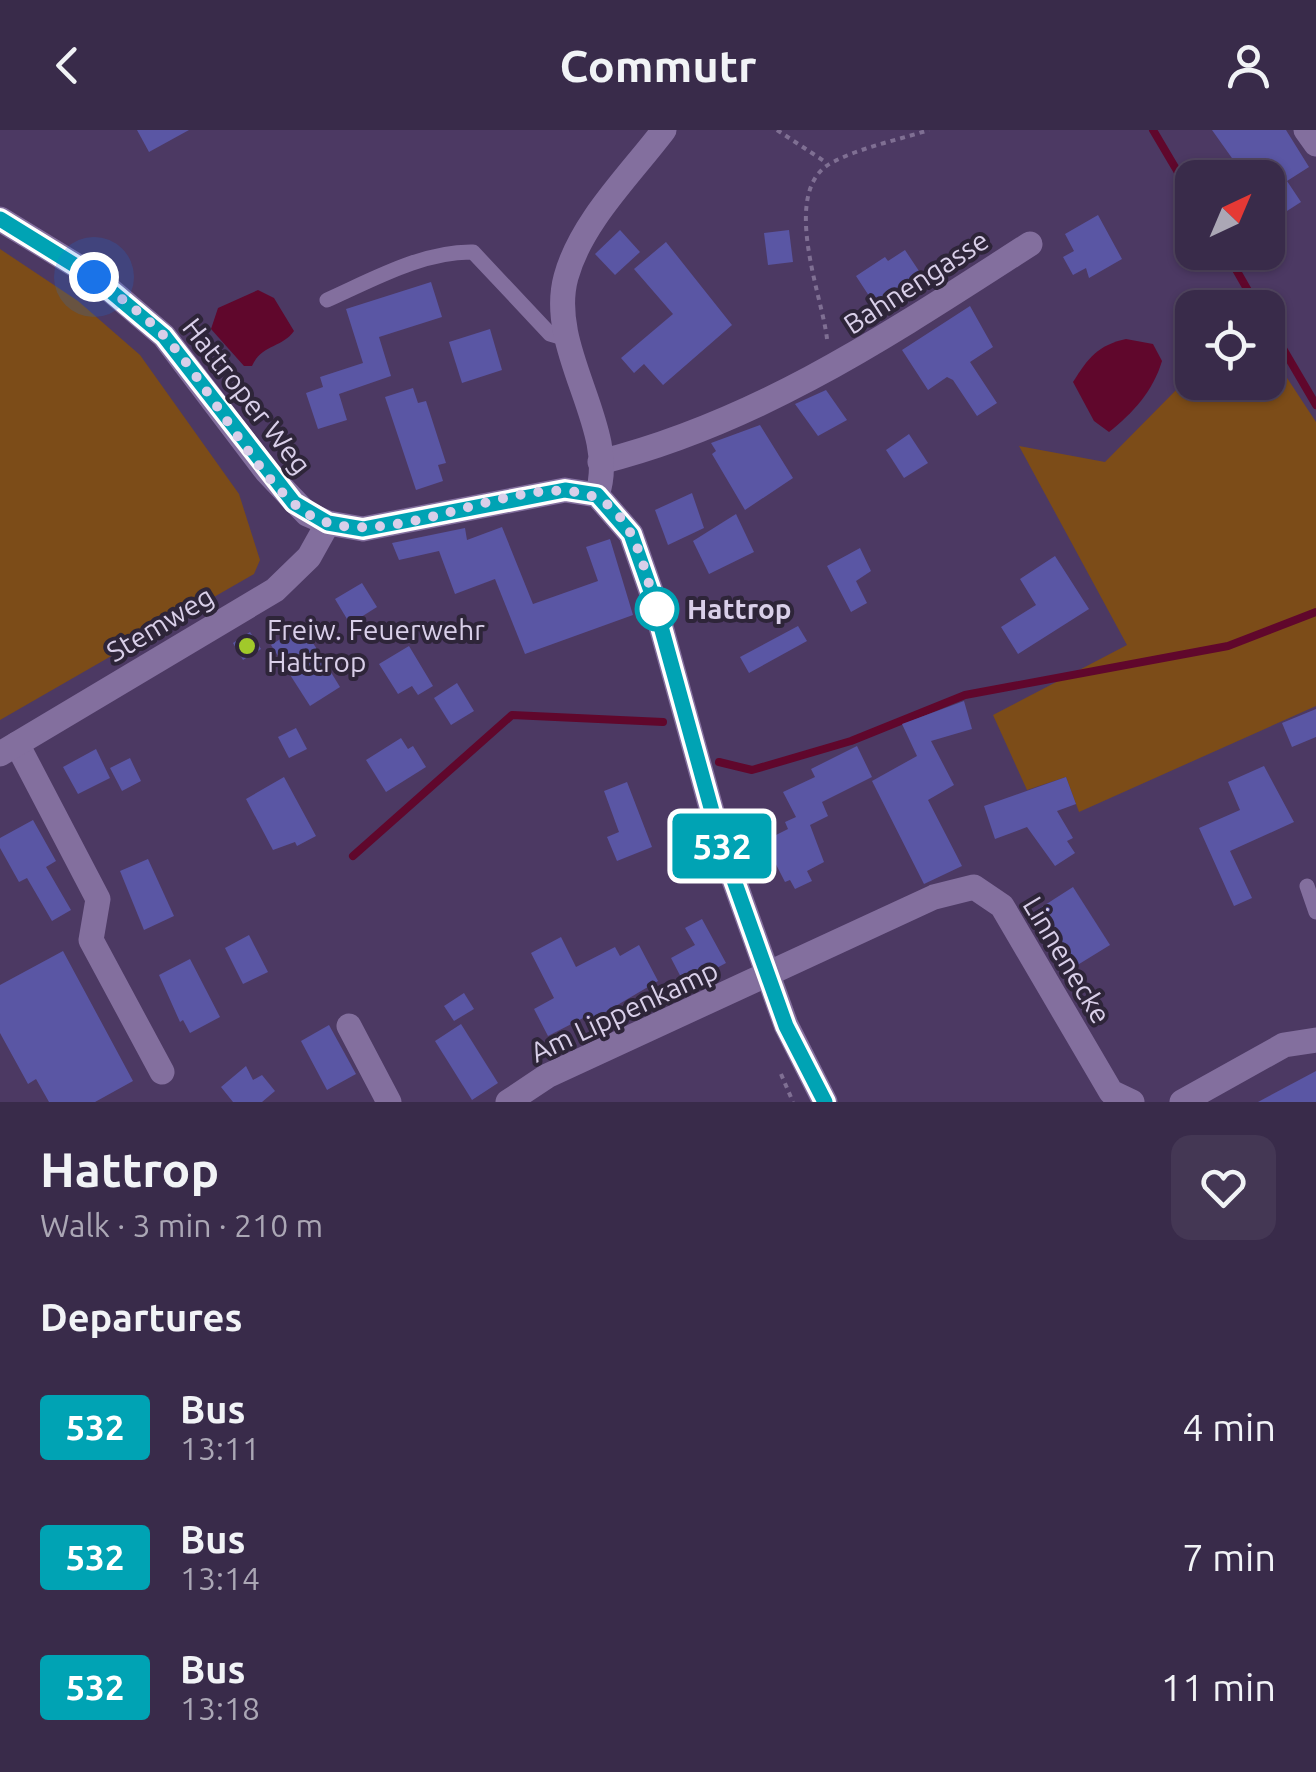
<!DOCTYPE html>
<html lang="en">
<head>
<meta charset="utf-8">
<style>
	body { margin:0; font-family:Ubuntu,sans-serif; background:#443754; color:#f1f3f6; height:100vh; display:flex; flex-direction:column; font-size:38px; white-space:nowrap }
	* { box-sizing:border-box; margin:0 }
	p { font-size:32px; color:#aba7b5 }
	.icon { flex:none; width:55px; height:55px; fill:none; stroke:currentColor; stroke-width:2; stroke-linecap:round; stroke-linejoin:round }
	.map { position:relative; height:972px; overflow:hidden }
	.sheet { display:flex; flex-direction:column; background:#392b4a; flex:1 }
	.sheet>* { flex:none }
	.badge { padding:0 20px; border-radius:8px; font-size:35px; line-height:65px }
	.needle { width:65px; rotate:44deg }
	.fabs { position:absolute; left:1175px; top:30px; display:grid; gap:20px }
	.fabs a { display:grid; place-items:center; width:110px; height:110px; border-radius:20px; background:#392b4a; box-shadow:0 2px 8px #0004,0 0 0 2px #534762; font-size:50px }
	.you { position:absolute; width:50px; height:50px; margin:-25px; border:8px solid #fff; border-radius:50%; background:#1a73e8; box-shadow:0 0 0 15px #1a73e833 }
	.map>.badge { position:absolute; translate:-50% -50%; box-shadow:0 0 0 5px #fff }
	h2 { padding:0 40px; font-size:38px; line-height:90px }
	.round { display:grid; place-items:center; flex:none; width:105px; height:105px; border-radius:20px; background:#443754 }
	.head { display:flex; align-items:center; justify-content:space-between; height:170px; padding:0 40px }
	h1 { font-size:48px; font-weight:600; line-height:75px }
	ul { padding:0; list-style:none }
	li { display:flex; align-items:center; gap:30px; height:130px; padding:0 40px }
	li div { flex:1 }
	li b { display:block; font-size:38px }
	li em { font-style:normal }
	li .badge { min-width:110px; font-weight:700; text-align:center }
	header { display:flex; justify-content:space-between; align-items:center; height:130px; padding:0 40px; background:#392b4a; font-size:45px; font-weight:600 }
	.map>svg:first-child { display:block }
	.green { fill:#7c4c18 }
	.water { fill:#60072c }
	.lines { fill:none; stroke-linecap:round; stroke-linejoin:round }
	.stream { stroke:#60072c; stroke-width:8 }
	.building { fill:#5a56a4 }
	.path { stroke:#7f6f93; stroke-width:4; stroke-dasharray:5 5; stroke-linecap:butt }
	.service { stroke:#836f9e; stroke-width:15 }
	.minor { stroke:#836f9e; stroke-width:25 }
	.tertiary { stroke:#836f9e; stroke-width:25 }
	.secondary { stroke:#836f9e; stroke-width:25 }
	.line-casing { stroke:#fff; stroke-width:22 }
	.line { stroke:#00a3b4; stroke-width:15 }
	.walk { stroke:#d9cfe9; stroke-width:10; stroke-dasharray:0 18 }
	.stop-dot { fill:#fff; stroke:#00a3b4; stroke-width:5 }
	.poi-dot { fill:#a1c92a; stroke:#2e2539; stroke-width:4 }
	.labels { text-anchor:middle; stroke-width:8; stroke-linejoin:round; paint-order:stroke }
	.street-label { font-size:28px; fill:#d9cfe9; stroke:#2e2539 }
	.stop-label { font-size:28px; font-weight:bold; fill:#d9cfe9; stroke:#2e2539; text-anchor:start }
	.poi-label { font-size:28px; fill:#d9cfe9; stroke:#2e2539; text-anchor:start }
</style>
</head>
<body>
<header><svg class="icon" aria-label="back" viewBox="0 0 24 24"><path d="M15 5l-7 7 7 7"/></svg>Commutr<svg class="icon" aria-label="person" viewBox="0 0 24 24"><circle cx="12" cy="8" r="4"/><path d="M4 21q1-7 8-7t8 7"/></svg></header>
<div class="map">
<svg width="1316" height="972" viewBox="0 0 1316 972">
	<rect width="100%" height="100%" fill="#4c3963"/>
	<g class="green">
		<polygon points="0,119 78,171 140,225 239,364 260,430 254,444 0,590"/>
		<polygon points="1268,219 1316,292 1316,576 1079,682 1066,647 1027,660 993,585 1127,515 1019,316 1105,332 1184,252 1192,236 1192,252 1268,252"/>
	</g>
	<g class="water">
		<path d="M258,160l16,8 20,33c-12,17 -32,13 -42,35h-8l-33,-37 7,-21z"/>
		<path d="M1126,209l27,5 9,17c-9,30 -29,52 -53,71l-15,-11 -21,-39c15,-24 25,-37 53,-43z"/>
	</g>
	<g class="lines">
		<g class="stream">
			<polyline points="1153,0 1192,66"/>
			<polyline points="1226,122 1258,178"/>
			<polyline points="1268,193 1316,275"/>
			<polyline points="719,632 752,640 851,611 965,565 1228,516 1316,482"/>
			<polyline points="353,726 512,585 663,592"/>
		</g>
	</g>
	<g class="building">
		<polygon points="137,0 189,0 149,22"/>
		<polygon points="1212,0 1286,0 1309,37 1287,51 1301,72 1276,88 1268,74 1268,48 1257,48 1252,39 1244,45"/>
		<polygon points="1098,85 1122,129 1089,148 1086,138 1073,145 1063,127 1074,121 1065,104"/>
		<polygon points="620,100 640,122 615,145 595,124"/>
		<polygon points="789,100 793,132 768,135 764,103"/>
		<polygon points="666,112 732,195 663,255 644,234 634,243 621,228 673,184 634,139"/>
		<polygon points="905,120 923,147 875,175 856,146 885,127 888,131"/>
		<polygon points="431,152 442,187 379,207 391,246 339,264 347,290 318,299 306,263 323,257 320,247 363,233 346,179"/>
		<polygon points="970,176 993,217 970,232 997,273 977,286 953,250 947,247 928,260 902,220"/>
		<polygon points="490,199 502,240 462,253 449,212"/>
		<polygon points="413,258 418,273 426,271 446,333 438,335 443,351 416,360 385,267"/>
		<polygon points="826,260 847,290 818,306 795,274"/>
		<polygon points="760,295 793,348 745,380 712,324 716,321 711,313"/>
		<polygon points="909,304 928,333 904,348 886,320"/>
		<polygon points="692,363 704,398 668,415 655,380"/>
		<polygon points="736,384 754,422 709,444 693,411"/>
		<polygon points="502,397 533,474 598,451 586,417 610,409 633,485 525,524 495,449 455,464 439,421 399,430 392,413 465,398 467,410"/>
		<polygon points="860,418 871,441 856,451 867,473 851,482 827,436"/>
		<polygon points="1055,426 1089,479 1018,524 1001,497 1036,475 1020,449"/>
		<polygon points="362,453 377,477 350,494 335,469"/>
		<polygon points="302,495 340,557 310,576 271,515"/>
		<polygon points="798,496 807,511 749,543 740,527"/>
		<polygon points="250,502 261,519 243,530 233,513"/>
		<polygon points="409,516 433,556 418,565 412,556 398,564 379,534"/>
		<polygon points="457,553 474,581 451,595 434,568"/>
		<polygon points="964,571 972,599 931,611 954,655 928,670 962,736 924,754 872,651 917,626 902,594"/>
		<polygon points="1316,579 1316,607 1292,617 1282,593"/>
		<polygon points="296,598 307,619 289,628 278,607"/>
		<polygon points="401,608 408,619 413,616 426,637 386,662 366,630"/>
		<polygon points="857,616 872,647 822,672 828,686 810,695 824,732 807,741 812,751 795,759 790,750 785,752 764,711 788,699 785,692 796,687 783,662 815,647 811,639"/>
		<polygon points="96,619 110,648 78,664 63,637"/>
		<polygon points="130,628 141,651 122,661 110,638"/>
		<polygon points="1264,636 1294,692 1230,721 1252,768 1234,776 1199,698 1240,680 1228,652"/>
		<polygon points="284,647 316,706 297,716 295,712 273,720 246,669"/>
		<polygon points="1066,647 1076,674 1057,681 1073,708 1067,711 1075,723 1055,736 1027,697 995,709 984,676"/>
		<polygon points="627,652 652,717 617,731 607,707 619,702 604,661"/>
		<polygon points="33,690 56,731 46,737 71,780 52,791 27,748 19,752 0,718 0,708"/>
		<polygon points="148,729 174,786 144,800 120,741"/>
		<polygon points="1073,757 1110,815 1071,839 1034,782"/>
		<polygon points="702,789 726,833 685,855 671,828 695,815 685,798"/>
		<polygon points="249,805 268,842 243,854 225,818"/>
		<polygon points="561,807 576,837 615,817 620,826 639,815 658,851 592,890 589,885 548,906 534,879 554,868 531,823"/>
		<polygon points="63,821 133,951 95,972 49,972 36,949 28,954 0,903 0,855"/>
		<polygon points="190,829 220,887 190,903 183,890 180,892 159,845"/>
		<polygon points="464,863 474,879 454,891 444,876"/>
		<polygon points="461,894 498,953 472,970 435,911"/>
		<polygon points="329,895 356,944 327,960 301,911"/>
		<polygon points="246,936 253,950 262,945 275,961 262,972 233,972 221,957"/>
		<polygon points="1316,941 1316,972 1258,972"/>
	</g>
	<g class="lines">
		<g class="path">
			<polyline points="777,0 827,33"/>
			<path d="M827,209c-4,-41 -49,-150 6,-177 29,-15 65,-22 96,-32"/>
			<polyline points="781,944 793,972"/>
		</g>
		<g class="service">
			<path d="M327,170c45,-20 96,-49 146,-48l77,82 17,5"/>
			<polyline points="1307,756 1316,782"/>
		</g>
		<g class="minor">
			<polyline points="1306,0 1316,14"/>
			<path d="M600,332c160,-40 293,-130 430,-218"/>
			<polyline points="17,614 98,769 91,810 162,942"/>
			<polyline points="349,896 389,972"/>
			<polyline points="508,972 547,946 934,767 974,757 1002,776 1111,962 1132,972"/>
			<polyline points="1182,972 1284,915 1316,910"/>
		</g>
		<g class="tertiary">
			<path d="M597,365c23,-66 -51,-145 -31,-218 15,-55 64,-102 98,-147"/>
			<polyline points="0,624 275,460 309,427 328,393"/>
		</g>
		<polyline class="secondary" points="0,89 95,147 164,206 267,342 307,384 328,393 363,399 565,360 597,365 631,404 652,464 721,714 786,895 825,972"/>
	</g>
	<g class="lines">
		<g class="line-casing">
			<polyline id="line" points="0,89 94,147 164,206 294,373 328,393 363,399 565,360 597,365 631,404 652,464 721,714 786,896 825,972"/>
		</g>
		<use href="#line" class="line"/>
		<path class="walk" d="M94,147c23,19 50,37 70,59 43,45 95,148 144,178 87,53 251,-76 312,3 21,26 26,62 37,92"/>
	</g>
	<circle class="stop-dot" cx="657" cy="479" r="20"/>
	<circle class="poi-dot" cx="247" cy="516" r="10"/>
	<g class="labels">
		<g class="street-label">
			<text transform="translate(916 152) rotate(-33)" y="10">Bahnengasse</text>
			<text transform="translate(247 266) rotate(52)" y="10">Hattroper Weg</text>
			<text transform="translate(160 494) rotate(-31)" y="10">Stemweg</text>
			<text transform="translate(1067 830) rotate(59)" y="10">Linnenecke</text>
			<text transform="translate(624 881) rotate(-25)" y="10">Am Lippenkamp</text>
		</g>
		<g class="stop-label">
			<text x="687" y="489">Hattrop</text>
		</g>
		<g class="poi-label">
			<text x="267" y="510">Freiw. Feuerwehr<tspan x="267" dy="32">Hattrop</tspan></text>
		</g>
	</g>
</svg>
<div class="fabs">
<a><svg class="needle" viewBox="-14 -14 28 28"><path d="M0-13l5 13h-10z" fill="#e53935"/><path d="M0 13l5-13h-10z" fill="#aba7b5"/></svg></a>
<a><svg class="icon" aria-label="locate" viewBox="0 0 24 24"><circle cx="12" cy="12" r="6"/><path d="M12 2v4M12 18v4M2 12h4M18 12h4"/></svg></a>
</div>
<div class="you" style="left:94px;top:147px"></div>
<b class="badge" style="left:722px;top:716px;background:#00a3b4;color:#fff">532</b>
</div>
<section class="sheet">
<div class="head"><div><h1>Hattrop</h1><p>Walk · 3 min · 210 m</p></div><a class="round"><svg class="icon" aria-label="heart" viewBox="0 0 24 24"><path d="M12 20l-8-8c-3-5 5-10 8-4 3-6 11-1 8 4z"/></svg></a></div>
<h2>Departures</h2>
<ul>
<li><span class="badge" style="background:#00a3b4;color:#fff">532</span><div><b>Bus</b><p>13:11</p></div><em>4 min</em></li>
<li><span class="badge" style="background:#00a3b4;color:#fff">532</span><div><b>Bus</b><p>13:14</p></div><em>7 min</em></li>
<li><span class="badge" style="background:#00a3b4;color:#fff">532</span><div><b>Bus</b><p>13:18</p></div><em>11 min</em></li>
</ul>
</section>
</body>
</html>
